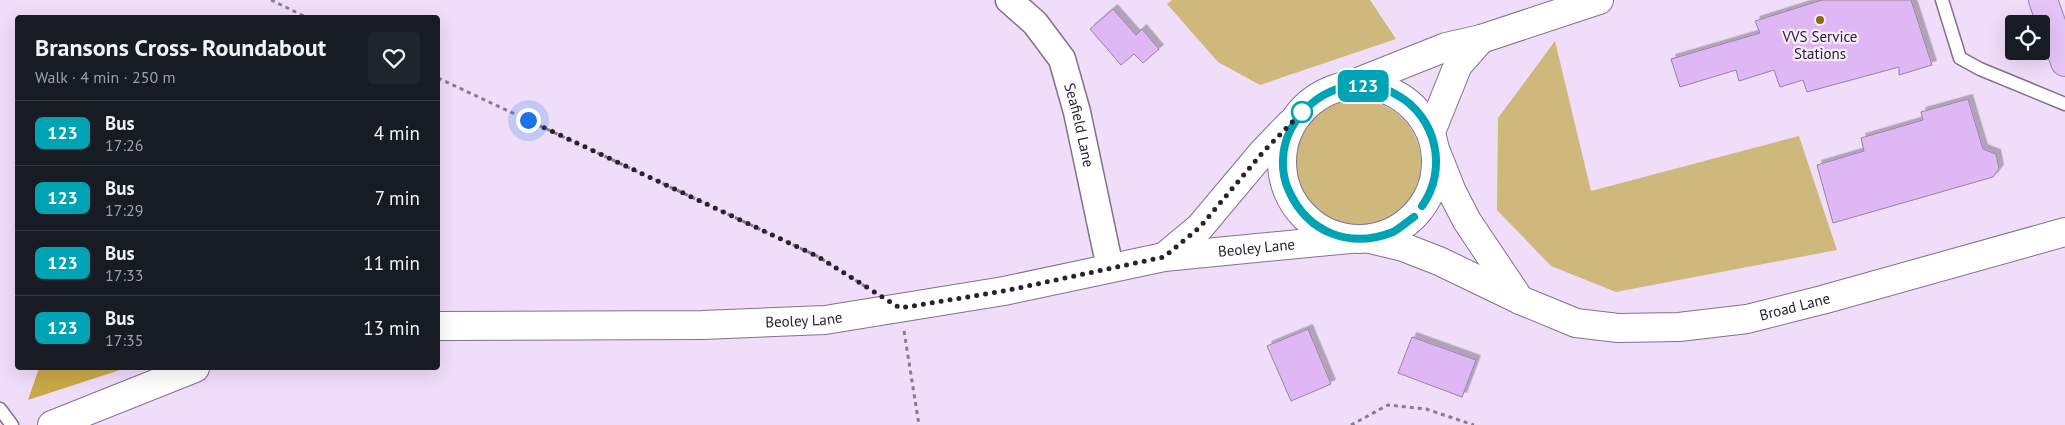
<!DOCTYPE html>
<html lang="en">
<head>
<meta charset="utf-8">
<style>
	body { margin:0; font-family:"PT Sans",sans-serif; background:#20242c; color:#f1f3f6; height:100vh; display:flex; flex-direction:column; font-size:19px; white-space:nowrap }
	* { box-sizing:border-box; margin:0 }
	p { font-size:16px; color:#9ea1a6 }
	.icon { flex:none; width:28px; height:28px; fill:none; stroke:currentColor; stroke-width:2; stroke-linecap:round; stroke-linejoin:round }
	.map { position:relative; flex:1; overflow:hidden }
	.panel { position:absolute; left:15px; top:15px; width:425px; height:355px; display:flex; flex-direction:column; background:#171b24; border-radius:5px; box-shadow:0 5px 20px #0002 }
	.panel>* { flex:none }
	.badge { padding:0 10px; border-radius:8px; font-size:18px; line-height:32px }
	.tools { position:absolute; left:2005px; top:15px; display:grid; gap:10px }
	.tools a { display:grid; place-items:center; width:45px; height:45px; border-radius:5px; background:#171b24; box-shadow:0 5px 20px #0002; font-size:25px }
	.you { position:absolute; width:25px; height:25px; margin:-12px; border:4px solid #fff; border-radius:50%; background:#1a73e8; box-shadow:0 0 0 8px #1a73e833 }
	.map>.badge { position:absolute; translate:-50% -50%; box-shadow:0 0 0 2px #fff }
	.round { display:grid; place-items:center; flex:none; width:52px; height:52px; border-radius:5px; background:#20242c }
	.overview { display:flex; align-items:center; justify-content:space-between; height:85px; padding:0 20px }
	h1 { font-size:24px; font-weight:700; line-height:38px }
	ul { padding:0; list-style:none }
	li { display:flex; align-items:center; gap:15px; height:65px; padding:0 20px; border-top:1px solid #363941 }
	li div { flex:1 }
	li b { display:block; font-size:19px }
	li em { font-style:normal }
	li .badge { min-width:55px; font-weight:700; text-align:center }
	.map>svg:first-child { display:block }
	.green { fill:#cfb87c }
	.forest { fill:#c9a848 }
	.building { fill:#e0b7f5; stroke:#95849e; filter:url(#shadow) }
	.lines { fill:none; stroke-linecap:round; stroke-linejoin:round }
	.service-casing { stroke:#82718b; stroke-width:15 }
	.minor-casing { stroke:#82718b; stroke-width:29 }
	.secondary-casing { stroke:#82718b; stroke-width:30 }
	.trunk-casing { stroke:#a082b0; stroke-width:30 }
	.path { stroke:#897c90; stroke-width:3; stroke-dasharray:4 4; stroke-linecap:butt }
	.service { stroke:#fff; stroke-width:12 }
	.minor { stroke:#fff; stroke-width:26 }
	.secondary { stroke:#fff; stroke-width:28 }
	.trunk { stroke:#e6c4f8; stroke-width:28 }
	.line-casing { stroke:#fff; stroke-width:11 }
	.line { stroke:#00a3b4; stroke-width:8 }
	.walk { stroke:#29222d; stroke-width:5; stroke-dasharray:0 9 }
	.poi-dot { fill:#876b08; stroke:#f9edff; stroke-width:2 }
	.stop-dot { fill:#fff; stroke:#00a3b4; stroke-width:2.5 }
	.labels { text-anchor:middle; stroke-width:4.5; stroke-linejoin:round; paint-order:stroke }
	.poi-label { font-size:15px; fill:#29222d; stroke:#f9edff }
	.street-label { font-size:15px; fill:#29222d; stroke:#f9edff }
</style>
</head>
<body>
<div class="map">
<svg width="2065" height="425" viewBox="0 0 2065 425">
	<defs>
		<filter id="shadow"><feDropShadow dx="4.5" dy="-4.5" stdDeviation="0" flood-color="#0004"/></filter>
	</defs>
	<rect width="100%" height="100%" fill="#f0ddfa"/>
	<g class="green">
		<polygon points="1172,0 1370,0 1396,39 1260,85 1218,62 1167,4"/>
		<polygon points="1555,41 1591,191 1799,136 1837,250 1616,292 1551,266 1497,210 1498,118"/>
		<circle cx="1358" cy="163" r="63"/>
	</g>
	<polygon class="forest" points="39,368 126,368 28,400"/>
	<g class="building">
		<polygon points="1822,0 1911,0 1932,65 1899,75 1899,67 1807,92 1803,80 1780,87 1774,70 1739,81 1736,70 1680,87 1671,59 1760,33 1755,21"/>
		<polygon points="1113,9 1136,35 1142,29 1159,49 1143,63 1134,54 1121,65 1090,29"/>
		<polygon points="1968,99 1983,149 1996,154 1999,169 1993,177 1833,223 1817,165 1864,151 1861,138 1923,120 1921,112"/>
		<polygon points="1308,329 1331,384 1291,401 1267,346"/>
		<polygon points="1412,337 1476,360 1462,397 1398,373"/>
	</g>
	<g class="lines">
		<g class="service-casing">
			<g id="service">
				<polyline points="1942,0 1960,58 1980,69 2065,104"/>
				<polyline points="0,409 12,425"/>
			</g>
		</g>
		<g class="minor-casing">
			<g id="minor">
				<path id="s1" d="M1009,0l26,23 27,36 15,53 33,156"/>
			</g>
		</g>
		<g class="secondary-casing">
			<g id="secondary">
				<polyline points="1353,84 1446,47 1481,39 1599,0"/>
				<circle cx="1359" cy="162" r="77"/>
				<polyline points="1431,132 1458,65 1481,39"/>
				<polyline points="1437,154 1452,192 1467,221 1520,300"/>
				<path id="s2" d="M1370,239l33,8 36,14 81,39 56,23 42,5 61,-1 68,-8 75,-19 243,-68"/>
				<polyline points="1164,257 1200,227 1263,152 1290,124"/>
				<path id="s3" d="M438,326l265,-1 122,-5 179,-29 160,-34 186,-18"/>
				<polyline points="52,425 195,368"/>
			</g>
		</g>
		<g class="trunk-casing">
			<polyline id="trunk" points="2043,0 2065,62"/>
		</g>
		<g class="path">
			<polyline points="271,0 308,18"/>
			<polyline points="438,78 817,256 866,287"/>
			<polyline points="904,331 919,425"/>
			<polyline points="1351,425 1388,405 1426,409 1474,425"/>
		</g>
		<use href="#service" class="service"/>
		<use href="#minor" class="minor"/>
		<use href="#secondary" class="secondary"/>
		<use href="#trunk" class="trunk"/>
	</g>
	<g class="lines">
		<g class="line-casing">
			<path id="line" d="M1414,217c-6,4 -14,11 -21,15 -43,17 -85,1 -104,-41 -9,-19 -8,-43 2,-62 20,-38 67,-57 106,-34 40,22 51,75 25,111"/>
		</g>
		<use href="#line" class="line"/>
		<polyline class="walk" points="528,120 817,256 900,308 1004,291 1164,257 1200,227 1263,152 1304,110 1302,112"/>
	</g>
	<circle class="poi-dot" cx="1820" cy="20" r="5"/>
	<circle class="stop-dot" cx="1302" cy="112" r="10"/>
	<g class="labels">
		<g class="poi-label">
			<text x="1820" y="42">VVS Service<tspan x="1820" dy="17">Stations</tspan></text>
		</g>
		<g class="street-label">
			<text dy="5" stroke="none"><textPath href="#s1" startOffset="148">Seafield Lane</textPath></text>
			<text dy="5" stroke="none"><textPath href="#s3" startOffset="825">Beoley Lane</textPath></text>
			<text dy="5" stroke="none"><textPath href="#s2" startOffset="444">Broad Lane</textPath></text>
			<text dy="5" stroke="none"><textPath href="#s3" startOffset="366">Beoley Lane</textPath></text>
		</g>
	</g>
</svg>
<div class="tools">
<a><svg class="icon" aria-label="locate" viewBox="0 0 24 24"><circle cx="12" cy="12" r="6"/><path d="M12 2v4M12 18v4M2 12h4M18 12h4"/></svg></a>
</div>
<div class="you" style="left:528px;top:120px"></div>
<b class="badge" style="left:1363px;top:86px;background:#00a3b4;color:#fff">123</b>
<section class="panel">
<div class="overview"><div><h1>Bransons Cross- Roundabout</h1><p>Walk · 4 min · 250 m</p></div><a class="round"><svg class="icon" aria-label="heart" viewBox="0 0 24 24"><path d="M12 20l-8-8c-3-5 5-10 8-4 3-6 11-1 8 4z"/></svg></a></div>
<ul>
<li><span class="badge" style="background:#00a3b4;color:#fff">123</span><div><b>Bus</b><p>17:26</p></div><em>4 min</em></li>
<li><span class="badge" style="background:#00a3b4;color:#fff">123</span><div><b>Bus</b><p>17:29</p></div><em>7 min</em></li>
<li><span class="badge" style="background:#00a3b4;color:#fff">123</span><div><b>Bus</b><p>17:33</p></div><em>11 min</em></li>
<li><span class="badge" style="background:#00a3b4;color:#fff">123</span><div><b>Bus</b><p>17:35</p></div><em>13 min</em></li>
</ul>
</section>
</div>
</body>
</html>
